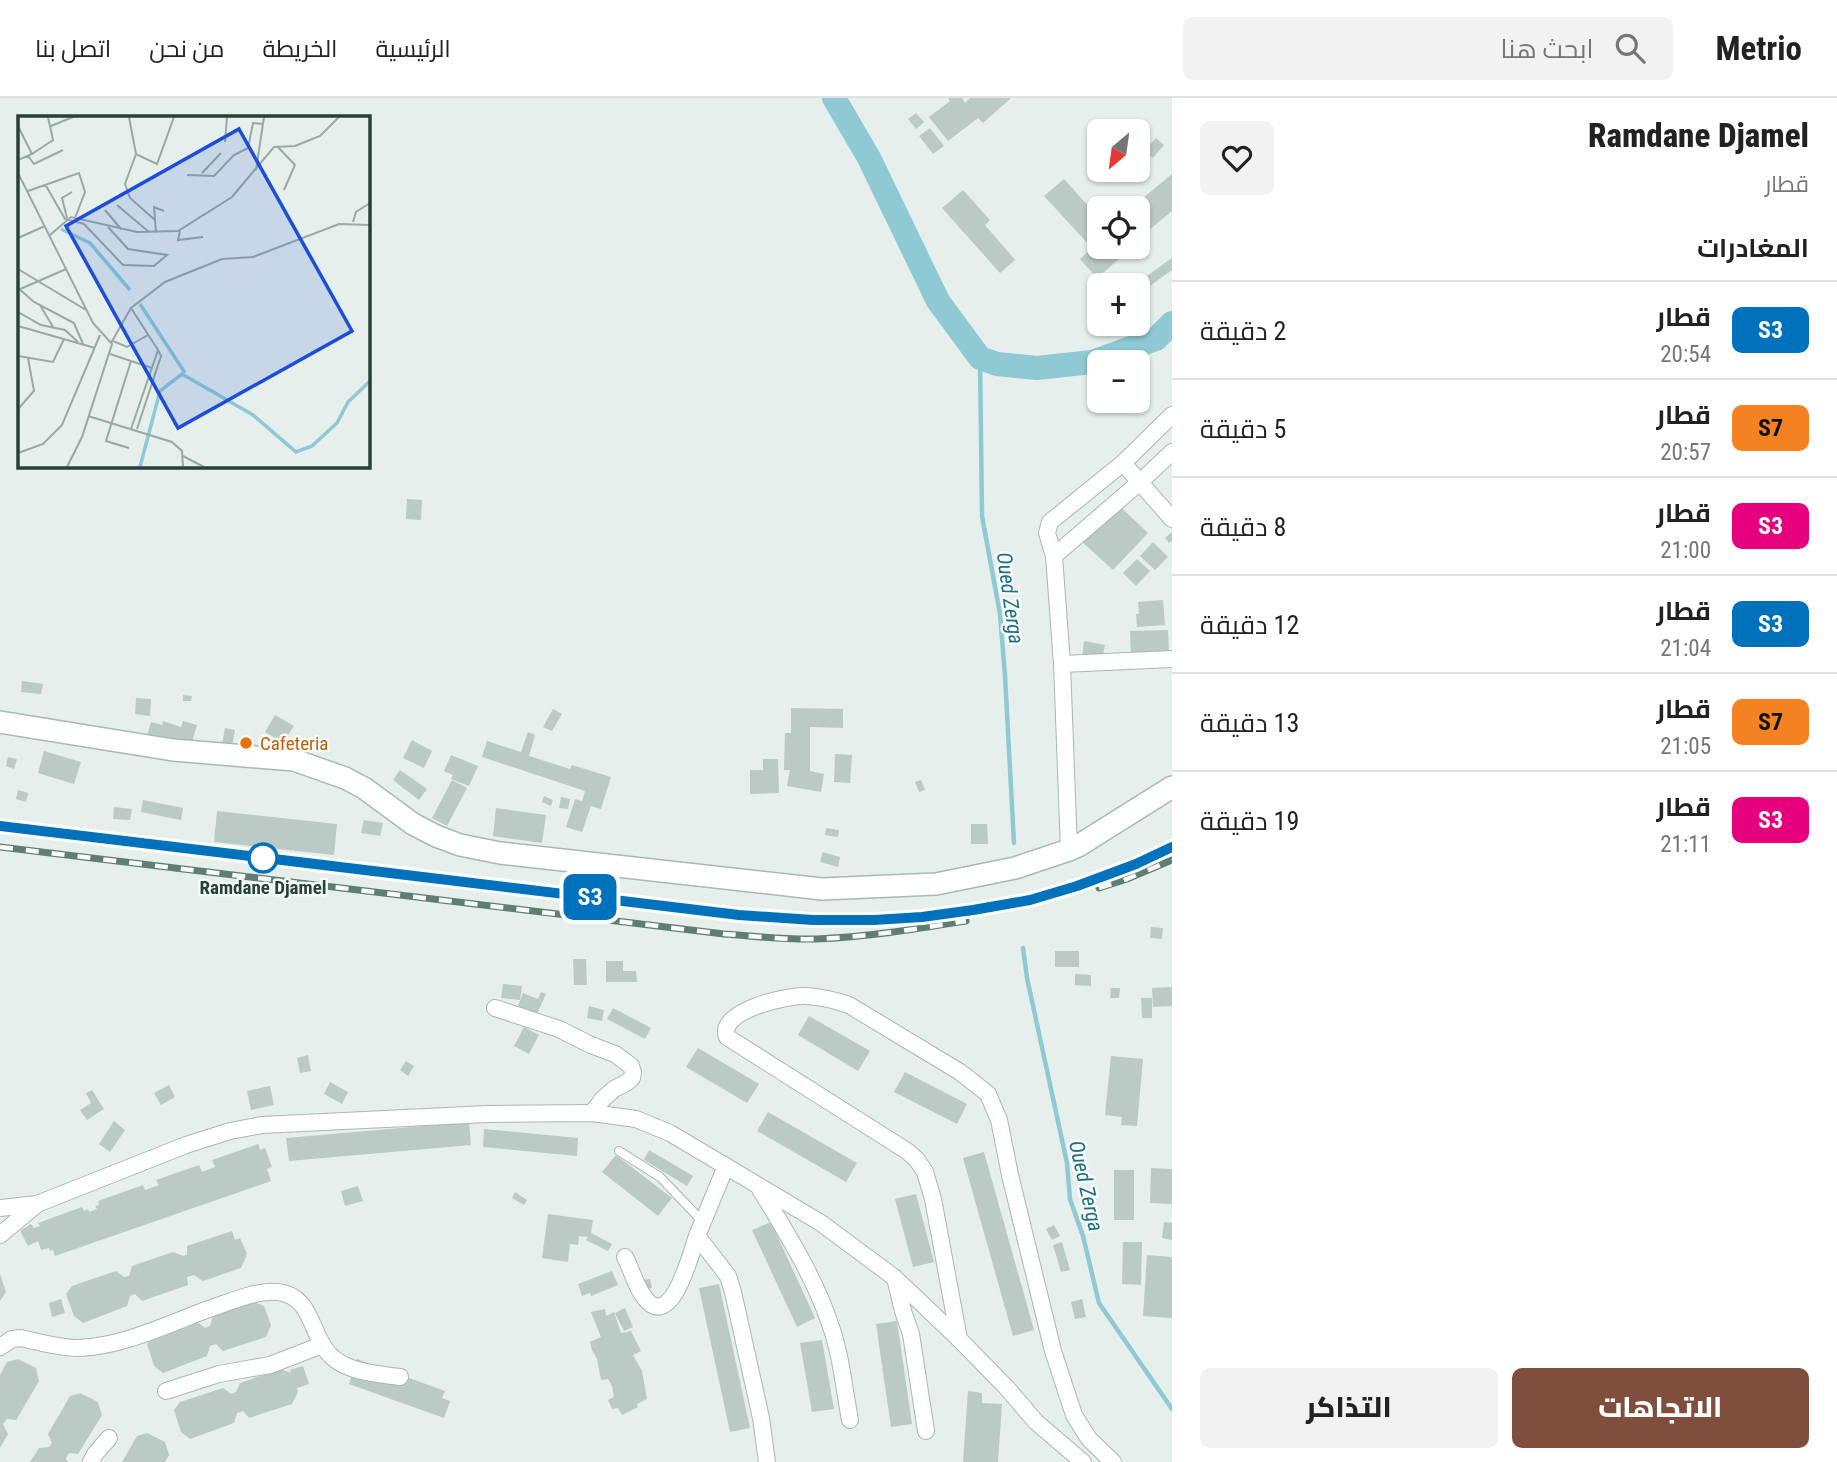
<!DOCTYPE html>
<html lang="ar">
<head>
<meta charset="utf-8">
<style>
	body { margin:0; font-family:"Roboto Condensed",Cairo,sans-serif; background:#f2f2f2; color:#222; direction:rtl; height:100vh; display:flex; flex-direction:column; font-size:26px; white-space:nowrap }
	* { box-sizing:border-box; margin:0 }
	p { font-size:23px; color:#767676 }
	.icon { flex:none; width:38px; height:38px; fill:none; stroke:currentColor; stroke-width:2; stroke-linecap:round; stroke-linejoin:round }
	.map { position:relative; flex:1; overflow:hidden; direction:ltr }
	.details { display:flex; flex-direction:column; background:#fff; width:665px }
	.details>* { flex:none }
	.badge { padding:0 14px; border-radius:10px; font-size:24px; line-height:46px }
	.needle { width:46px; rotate:209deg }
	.buttons { position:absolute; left:1087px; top:21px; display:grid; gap:14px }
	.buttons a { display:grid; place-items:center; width:63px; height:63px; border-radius:10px; background:#fff; box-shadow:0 2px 5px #0004; font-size:35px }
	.map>.badge { position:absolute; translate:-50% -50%; box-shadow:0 0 0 4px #fff }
	h2 { padding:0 28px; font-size:26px; line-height:63px }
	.round { display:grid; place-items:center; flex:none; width:74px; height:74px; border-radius:10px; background:#f2f2f2 }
	.overview { display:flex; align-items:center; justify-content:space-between; height:119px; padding:0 28px }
	h1 { font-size:33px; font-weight:800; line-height:52px }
	.cta { display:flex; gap:14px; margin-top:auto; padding:14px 28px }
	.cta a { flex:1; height:80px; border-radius:10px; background:#804e3d; color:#fff; font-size:28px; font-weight:800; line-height:80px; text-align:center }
	.cta a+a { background:#f2f2f2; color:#222 }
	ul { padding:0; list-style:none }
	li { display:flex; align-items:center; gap:21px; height:98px; padding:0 28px; border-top:2px solid #e0e0e0 }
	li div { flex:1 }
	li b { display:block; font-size:26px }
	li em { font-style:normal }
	li .badge { min-width:77px; font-weight:700; text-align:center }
	header { display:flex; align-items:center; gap:42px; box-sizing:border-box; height:98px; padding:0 35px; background:#fff; border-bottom:2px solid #e0e0e0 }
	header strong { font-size:33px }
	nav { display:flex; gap:38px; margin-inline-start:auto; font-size:24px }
	.search { width:490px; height:63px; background:#f2f2f2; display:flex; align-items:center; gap:18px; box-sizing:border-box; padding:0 24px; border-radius:10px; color:#767676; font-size:26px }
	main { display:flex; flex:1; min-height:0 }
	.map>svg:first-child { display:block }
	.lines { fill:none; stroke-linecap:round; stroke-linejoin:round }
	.stream { stroke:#8ec9d4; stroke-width:4.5 }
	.river { stroke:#8ec9d4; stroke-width:24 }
	.building { fill:#bbcac4 }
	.service-casing { stroke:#a8b8b2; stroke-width:10 }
	.minor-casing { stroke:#a8b8b2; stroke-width:18 }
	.secondary-casing { stroke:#a4bbb3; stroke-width:24 }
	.service { stroke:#fff; stroke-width:8 }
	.minor { stroke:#fff; stroke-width:16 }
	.secondary { stroke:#fff; stroke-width:21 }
	.rail-casing { stroke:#5f7d75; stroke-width:7 }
	.rail { stroke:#f7fbf9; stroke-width:4.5; stroke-dasharray:13; stroke-linecap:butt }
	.line-casing { stroke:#fff; stroke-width:16 }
	.line { stroke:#0072bc; stroke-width:10 }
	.food-dot { fill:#e8710a; stroke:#f7fbf9; stroke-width:2.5 }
	.stop-dot { fill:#fff; stroke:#0072bc; stroke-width:3.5 }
	.labels { text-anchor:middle; stroke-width:5; stroke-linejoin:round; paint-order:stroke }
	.food-label { font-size:19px; fill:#c56008; stroke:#f7fbf9; text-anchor:start }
	.stop-label { font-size:19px; font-weight:bold; fill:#24423a; stroke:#f7fbf9 }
	.water-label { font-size:21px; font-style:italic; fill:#1c6f80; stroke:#f7fbf9 }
	.inset-river { fill:none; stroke:#8ec9d4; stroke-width:3.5 }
	.inset-road { fill:none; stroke:#98aaa4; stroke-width:2 }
	.view { fill:#1d4ed8; fill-opacity:0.15; stroke:#1d4ed8; stroke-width:3.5 }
	.inset-edge { fill:none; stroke:#24423a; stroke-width:3.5 }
</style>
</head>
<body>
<header>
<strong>Metrio</strong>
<div class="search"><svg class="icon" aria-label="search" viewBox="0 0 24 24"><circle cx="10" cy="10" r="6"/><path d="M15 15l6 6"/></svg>ابحث هنا</div>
<nav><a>الرئيسية</a><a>الخريطة</a><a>من نحن</a><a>اتصل بنا</a></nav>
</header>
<main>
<section class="details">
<div class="overview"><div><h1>Ramdane Djamel</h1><p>قطار</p></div><a class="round"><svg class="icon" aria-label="heart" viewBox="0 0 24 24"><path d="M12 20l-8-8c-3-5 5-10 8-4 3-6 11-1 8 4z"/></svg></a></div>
<h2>المغادرات</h2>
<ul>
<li><span class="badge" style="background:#0072bc;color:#fff">S3</span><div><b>قطار</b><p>20:54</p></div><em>2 دقيقة</em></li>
<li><span class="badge" style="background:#f58220;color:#111">S7</span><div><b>قطار</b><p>20:57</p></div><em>5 دقيقة</em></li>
<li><span class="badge" style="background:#e6007e;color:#fff">S3</span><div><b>قطار</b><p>21:00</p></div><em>8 دقيقة</em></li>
<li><span class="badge" style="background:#0072bc;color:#fff">S3</span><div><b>قطار</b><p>21:04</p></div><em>12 دقيقة</em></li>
<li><span class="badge" style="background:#f58220;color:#111">S7</span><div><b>قطار</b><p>21:05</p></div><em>13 دقيقة</em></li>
<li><span class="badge" style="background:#e6007e;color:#fff">S3</span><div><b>قطار</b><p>21:11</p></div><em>19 دقيقة</em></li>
</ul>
<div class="cta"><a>الاتجاهات</a><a>التذاكر</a></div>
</section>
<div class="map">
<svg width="1172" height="1364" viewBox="0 0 1172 1364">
	<rect width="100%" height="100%" fill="#e6efeb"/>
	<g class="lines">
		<g class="stream">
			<polyline points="980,260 982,418 1000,516 1005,578 1014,745"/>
			<polyline points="1023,850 1027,880 1067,1065 1070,1101 1083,1138 1099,1205 1172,1311"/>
		</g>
		<polyline class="river" points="834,0 869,60 938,203 980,260 997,266 1037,270 1092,264 1156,241 1172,225"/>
	</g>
	<g class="building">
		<polygon points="948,0 962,0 965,5 970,0 1011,0 983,25 978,20 948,43 929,19 950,3"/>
		<polygon points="916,15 924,24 916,31 908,21"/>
		<polygon points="930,30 944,48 933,56 919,38"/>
		<polygon points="1156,40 1164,47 1153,60 1144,53"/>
		<polygon points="1172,76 1172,113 1138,141 1138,110 1131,110"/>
		<polygon points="1064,81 1099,120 1099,149 1125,149 1128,153 1097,180 1080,161 1092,150 1044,98"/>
		<polygon points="963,92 990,122 985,127 1015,162 1000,175 942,110"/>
		<polygon points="1172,160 1172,172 1147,190 1141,182"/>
		<polygon points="407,401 422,402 421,422 406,421"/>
		<polygon points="1113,402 1148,435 1113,472 1080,442"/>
		<polygon points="1172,434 1172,443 1169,445 1165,440"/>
		<polygon points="1153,444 1168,459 1155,472 1140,458"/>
		<polygon points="1137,461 1150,473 1136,488 1123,475"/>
		<polygon points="1163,502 1165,527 1137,529 1136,516 1139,516 1138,504"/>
		<polygon points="1168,532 1169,556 1131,557 1130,533"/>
		<polygon points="1084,543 1105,547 1102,563 1082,559"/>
		<polygon points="22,583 43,586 41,596 21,594"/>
		<polygon points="183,597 192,598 191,603 183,603"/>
		<polygon points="136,600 151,601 150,618 135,616"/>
		<polygon points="791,610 843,611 843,630 810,629 810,673 824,676 821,694 787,688 790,672 784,672 785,635 791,635"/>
		<polygon points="553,611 562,616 552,633 543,629"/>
		<polygon points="275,617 294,628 283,645 265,634"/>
		<polygon points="163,623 181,629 183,623 197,627 190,650 147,638 151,624 162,627"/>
		<polygon points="225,630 235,632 232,648 222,647"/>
		<polygon points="528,634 535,637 529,658 570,671 572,667 611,679 601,711 591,708 582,734 566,729 575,701 582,703 585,693 482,659 487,643 521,654"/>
		<polygon points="412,642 432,653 424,670 403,660"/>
		<polygon points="44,653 81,664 74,686 38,675"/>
		<polygon points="835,656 852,657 850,685 834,684"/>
		<polygon points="451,657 478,668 469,688 451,681 453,677 444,673"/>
		<polygon points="8,659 17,661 14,671 6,668"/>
		<polygon points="763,661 778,661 779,695 750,696 750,672 763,672"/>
		<polygon points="400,672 427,691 419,702 393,682"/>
		<polygon points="452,682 467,690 447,728 432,720"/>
		<polygon points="921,682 925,692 919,694 915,684"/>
		<polygon points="18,692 28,695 26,704 16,701"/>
		<polygon points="544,698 553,702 551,708 542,704"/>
		<polygon points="561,699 570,701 568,711 559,710"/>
		<polygon points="143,702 183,710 181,722 141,714"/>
		<polygon points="114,709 132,711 130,722 113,721"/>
		<polygon points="496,710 546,717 542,745 493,738"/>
		<polygon points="217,713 337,726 334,757 214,744"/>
		<polygon points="364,722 383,725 380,738 361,735"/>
		<polygon points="971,726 987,726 988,746 971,746"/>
		<polygon points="826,730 839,732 838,739 825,737"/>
		<polygon points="823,754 840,759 838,769 820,764"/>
		<polygon points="1151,829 1163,830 1162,841 1150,840"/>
		<rect x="1055" y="853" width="24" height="16"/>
		<polygon points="573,861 586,861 587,887 574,887"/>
		<polygon points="606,863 623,863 623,873 636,873 637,884 606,884"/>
		<polygon points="1075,876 1091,877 1091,888 1075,887"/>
		<polygon points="503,886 522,888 520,902 501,900"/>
		<polygon points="1172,889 1172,908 1153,909 1152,890"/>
		<polygon points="1111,890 1120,890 1119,900 1110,900"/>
		<polygon points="541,894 546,896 537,916 518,908 523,895 538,901"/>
		<polygon points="1141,900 1152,900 1152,920 1142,920"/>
		<polygon points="589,908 604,912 602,923 587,920"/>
		<polygon points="613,910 651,930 645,941 607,921"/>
		<polygon points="809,918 870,953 858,973 798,937"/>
		<polygon points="524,929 539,937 529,956 514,948"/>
		<polygon points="698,950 759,986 747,1005 686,969"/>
		<polygon points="308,957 311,973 300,975 297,960"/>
		<polygon points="1111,958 1143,961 1137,1028 1121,1027 1122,1019 1105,1017"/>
		<polygon points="406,963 414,968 408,978 400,972"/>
		<polygon points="905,974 967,1006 957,1026 894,994"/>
		<polygon points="330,984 348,994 342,1006 324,996"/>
		<polygon points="169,987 175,999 161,1007 154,995"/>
		<polygon points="270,988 274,1007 251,1012 247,993"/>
		<polygon points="92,992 104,1011 87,1022 80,1012 91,1005 86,995"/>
		<polygon points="768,1014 857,1065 846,1084 757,1033"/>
		<polygon points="114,1023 125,1032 110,1054 99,1046"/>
		<polygon points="469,1024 471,1047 289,1063 286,1040"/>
		<polygon points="484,1031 578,1040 577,1058 483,1049"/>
		<polygon points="258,1046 260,1052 265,1050 272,1069 267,1071 271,1083 55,1158 53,1152 50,1153 49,1150 41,1152 38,1143 28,1148 20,1133 31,1126 34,1130 40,1128 38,1125 82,1109 84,1113 88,1111 89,1114 97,1111 95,1108 99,1107 98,1103 143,1087 145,1092 159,1087 156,1082 199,1067 202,1074 215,1069 212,1062"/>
		<polygon points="649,1052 693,1078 687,1088 644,1062"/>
		<polygon points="984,1054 1034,1232 1013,1238 963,1060"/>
		<polygon points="616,1057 672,1100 658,1118 602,1074"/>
		<polygon points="1151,1070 1172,1071 1172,1106 1150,1105"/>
		<rect x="1114" y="1072" width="20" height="50"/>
		<polygon points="358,1088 363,1103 345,1108 341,1093"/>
		<polygon points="515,1094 527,1102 524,1107 512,1100"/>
		<polygon points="916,1096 934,1164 913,1169 895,1101"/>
		<polygon points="548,1116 593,1122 591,1135 612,1146 608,1153 586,1142 588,1139 579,1138 578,1147 570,1146 568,1164 542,1160"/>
		<polygon points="771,1124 815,1220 797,1229 752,1132"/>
		<polygon points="1164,1124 1172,1125 1172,1142 1162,1140"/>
		<polygon points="1054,1127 1060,1138 1052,1142 1046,1131"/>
		<polygon points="232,1133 235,1142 240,1140 247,1156 241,1170 203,1183 194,1177 187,1179 188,1187 142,1203 135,1196 130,1198 127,1208 83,1225 74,1218 66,1196 72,1188 116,1173 124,1179 129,1178 132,1168 173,1154 183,1158 187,1157 187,1148"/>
		<polygon points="1062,1144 1070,1172 1061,1174 1053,1147"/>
		<polygon points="1123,1144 1142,1144 1141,1187 1122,1186"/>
		<polygon points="1147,1157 1172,1159 1172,1220 1143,1218"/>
		<polygon points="612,1173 618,1187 591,1198 590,1195 582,1198 578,1186"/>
		<polygon points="0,1176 6,1194 0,1203"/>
		<polygon points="650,1181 652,1190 643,1192 641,1182"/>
		<polygon points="719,1186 750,1330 730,1334 699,1190"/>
		<polygon points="61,1201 65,1215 52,1219 49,1205"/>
		<polygon points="1082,1201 1086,1219 1075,1221 1071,1204"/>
		<polygon points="254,1204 264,1208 271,1227 266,1239 223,1253 216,1246 210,1248 207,1258 163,1275 154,1268 147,1246 153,1238 196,1223 205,1230 210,1228 213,1218"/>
		<polygon points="625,1210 633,1229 624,1233 615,1215"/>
		<polygon points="605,1211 606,1218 614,1214 621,1235 631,1233 641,1253 633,1257 642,1273 647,1301 637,1306 638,1309 622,1317 618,1310 612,1311 608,1302 614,1299 612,1288 608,1281 601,1282 597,1261 592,1252 590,1244 601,1239 591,1214"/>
		<polygon points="897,1223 912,1326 891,1329 876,1226"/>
		<polygon points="822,1242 834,1311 812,1314 800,1245"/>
		<polygon points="18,1261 36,1270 39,1283 16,1322 7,1321 3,1326 8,1336 0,1350 0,1277 7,1264"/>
		<polygon points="357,1261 445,1293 442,1300 450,1303 444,1320 349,1286"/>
		<polygon points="303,1268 309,1286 297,1290 298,1294 292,1306 249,1320 243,1313 237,1315 234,1325 190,1341 181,1334 174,1312 180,1304 223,1290 231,1296 236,1294 240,1285 280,1271 291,1275 290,1272"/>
		<polygon points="968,1293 982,1295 982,1305 1002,1306 998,1364 963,1364"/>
		<polygon points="80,1295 98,1304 102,1317 78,1356 69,1355 66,1360 68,1364 30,1364 39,1350 49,1349 52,1345 48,1336 70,1298"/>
		<polygon points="147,1335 165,1344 169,1357 165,1364 122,1364 137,1338"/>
	</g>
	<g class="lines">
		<g class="service-casing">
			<polyline id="service" points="619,1053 660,1079 702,1123"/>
		</g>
		<g class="minor-casing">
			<g id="minor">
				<polyline points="1172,317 1123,365 1050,424 1047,435 1054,458 1140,384 1172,354"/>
				<polyline points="1123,365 1172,421"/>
				<polyline points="1054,458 1062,566 1069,752"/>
				<polyline points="1062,566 1172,561"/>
				<polyline points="495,910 559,931 591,947 615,956 631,968 633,974 632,980 626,985 614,991 602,1002 592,1015"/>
				<polyline points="726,1068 697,1138 728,1178 733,1194 761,1320 767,1364"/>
				<path d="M760,1091c26,43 54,87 70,135 11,30 14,64 20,96"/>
				<polyline points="0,1110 37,1106 186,1047 230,1033 262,1027 487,1016 592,1015 636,1021 670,1035 821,1125 895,1180 959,1241 1007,1290 1036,1324 1083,1364"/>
				<polyline points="0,1137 37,1106"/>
				<path d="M625,1159c7,13 10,28 19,40 27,37 47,-44 53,-61"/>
				<polyline points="895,1180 903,1213 911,1236 926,1333"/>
				<path d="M959,1241l-26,-140 -8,-27 -8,-12 -10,-9 -180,-114c-10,-26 60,-42 79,-41 15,1 29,4 43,9l111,67 28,22 11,26 11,55 43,176 21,64 15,24 24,23"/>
				<path d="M0,1249l12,-8 9,-1c18,4 39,10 58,10 44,-2 87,-23 127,-38 22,-7 49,-20 72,-18 35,4 32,43 52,63 16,17 47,19 70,22"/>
				<polyline points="166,1293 219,1276 270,1267 322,1247"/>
				<polyline points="91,1364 95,1356 109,1340"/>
			</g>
		</g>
		<g class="secondary-casing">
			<polyline id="secondary" points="0,624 173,652 294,662 345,680 364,690 413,726 436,738 460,747 500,755 822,791 936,786 1015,770 1069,752 1078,748 1172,689"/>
		</g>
		<use href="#service" class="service"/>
		<use href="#minor" class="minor"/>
		<use href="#secondary" class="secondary"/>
		<g class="rail-casing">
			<g id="rail">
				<polyline points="0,728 739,817 813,822 874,822 922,819 973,812 1030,802 1078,788 1136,766 1172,749"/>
				<path d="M0,749l724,87c30,2 61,6 92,5 51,-2 100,-10 150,-18"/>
				<polyline points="1099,790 1127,781 1172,762"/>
			</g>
		</g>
		<use href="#rail" class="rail"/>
	</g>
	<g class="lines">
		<g class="line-casing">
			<polyline id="line" points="0,728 739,817 813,822 874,822 922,819 973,812 1030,802 1077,788 1136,766 1172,749"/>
		</g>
		<use href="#line" class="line"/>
	</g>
	<circle class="food-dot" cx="246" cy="645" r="7"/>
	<circle class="stop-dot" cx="263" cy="760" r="14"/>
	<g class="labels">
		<g class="food-label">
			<text x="260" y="652">Cafeteria</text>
		</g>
		<g class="stop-label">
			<text x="263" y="796">Ramdane Djamel</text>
		</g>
		<g class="water-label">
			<text transform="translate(1010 500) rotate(82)" y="7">Oued Zerga</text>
			<text transform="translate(1086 1088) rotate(77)" y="7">Oued Zerga</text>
		</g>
	</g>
	<g transform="translate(18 18)">
		<rect width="352" height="352" fill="#e6efeb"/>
		<path class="inset-river" d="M43,113l29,14 40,47M122,188l45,69M122,351l20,-76 22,-17 71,41 43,37 16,-6 25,-23 11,-21 22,-21"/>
		<path class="inset-road" d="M111,1l7,37M0,10l14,28 -14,6M33,10l22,-9M207,26l2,-25M259,30l18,19 -11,25M14,38l21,-14 -5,-23M10,40l6,8 29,-14M238,54l8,-53M0,57l75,150 19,21 -30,93 -15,30M184,57l19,-20M169,59l27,1 20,-21 14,-7 5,-25 10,1M27,68l20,35 19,5 39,41 31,1 13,-11 -39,-6 -20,-22M10,75l51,-18 6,19 -10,26M99,89l32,27M87,94l16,19M49,102l-5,-20 10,-6M137,104l-1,-13 10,4M335,106l3,-10 14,-9M162,115l-2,9 25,-3M138,117l-1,-13 -25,-22 -5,-14 11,-30 21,10 17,-47M32,119l21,-18 66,15 41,-1 54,-34 42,-50 21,-1 25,-10 19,-19M0,122l27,-12M0,153l68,41M0,172l16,14 40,21 9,21M0,174l48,-21M22,189l13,22M113,192l27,42M0,196l23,13 24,5 13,12M0,210l77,22M95,225l14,6 21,-12M93,227l20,-35 34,-26 57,-23 31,-2 86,-33 31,1M92,238l42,14M0,240l35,6 11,-23M0,293l16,-18 -6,-33M70,300l84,26 10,9 1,16M113,313l27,-79 3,6 -24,73M111,332l-23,-7 25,-80M0,337l25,-9 19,-19 38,-90M165,340l21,11"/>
		<path class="view" d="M221,13l113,202 -174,97 -112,-202z"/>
		<rect width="352" height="352" class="inset-edge"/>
	</g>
</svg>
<div class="buttons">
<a><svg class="needle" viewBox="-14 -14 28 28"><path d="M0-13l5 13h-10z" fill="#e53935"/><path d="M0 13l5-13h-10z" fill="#767676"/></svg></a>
<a><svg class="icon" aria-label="locate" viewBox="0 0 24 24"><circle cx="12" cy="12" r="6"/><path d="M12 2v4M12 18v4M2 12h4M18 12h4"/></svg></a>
<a>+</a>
<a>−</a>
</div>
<b class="badge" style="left:590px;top:799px;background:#0072bc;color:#fff">S3</b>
</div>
</main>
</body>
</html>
